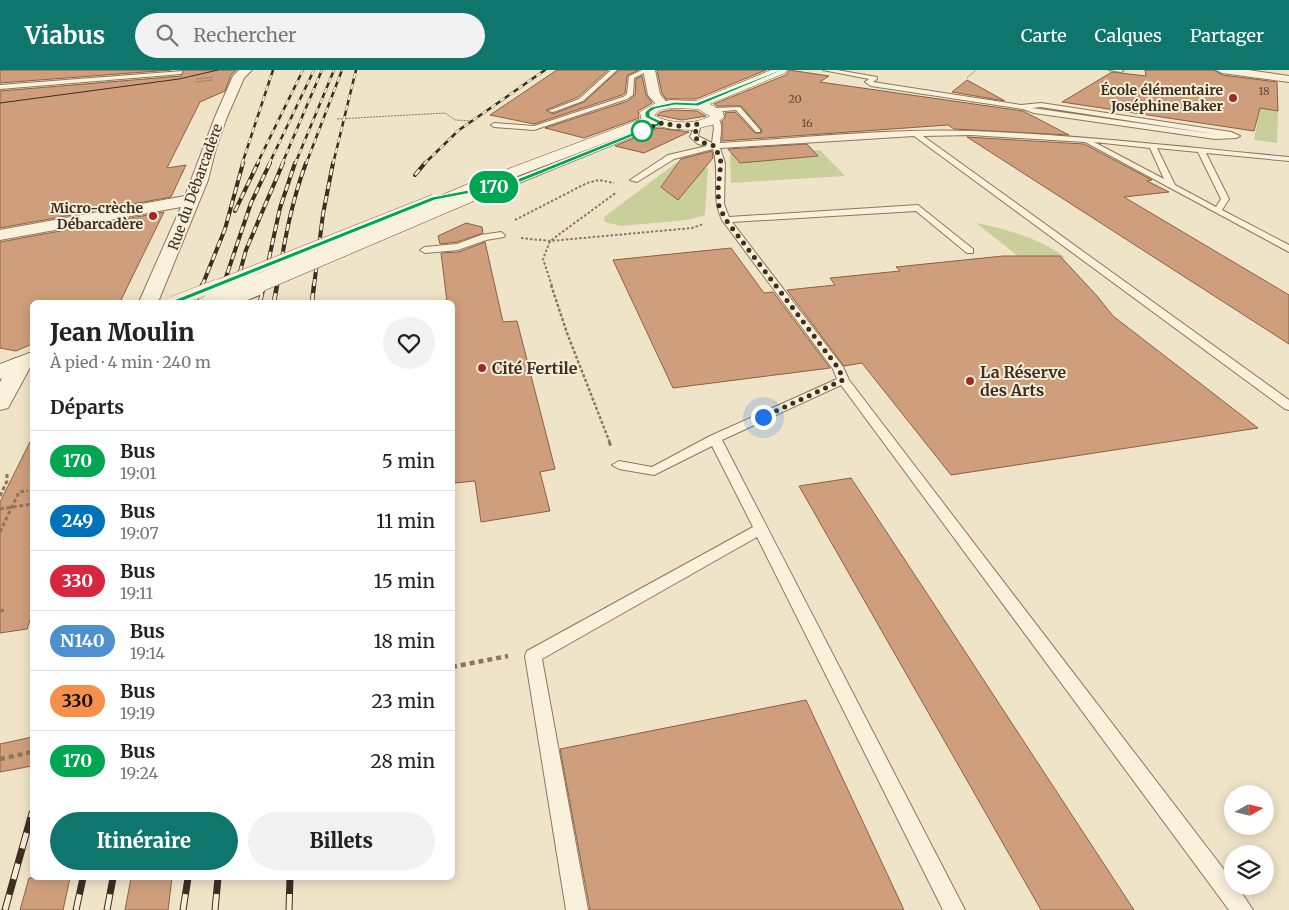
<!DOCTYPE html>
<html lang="fr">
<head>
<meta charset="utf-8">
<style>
	body { margin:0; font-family:Merriweather,serif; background:#f2f2f2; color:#222; height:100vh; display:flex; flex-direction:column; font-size:19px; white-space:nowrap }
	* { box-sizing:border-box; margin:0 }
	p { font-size:16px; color:#767676 }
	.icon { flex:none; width:28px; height:28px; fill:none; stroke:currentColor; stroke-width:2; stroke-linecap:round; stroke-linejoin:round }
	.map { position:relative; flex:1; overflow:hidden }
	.drawer { position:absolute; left:30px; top:230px; width:425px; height:580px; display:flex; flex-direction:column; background:#fff; border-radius:8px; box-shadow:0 2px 12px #0003 }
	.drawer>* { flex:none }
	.badge { padding:0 10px; border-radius:16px; font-size:18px; line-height:32px }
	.needle { width:32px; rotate:82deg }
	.controls { position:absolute; left:1224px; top:715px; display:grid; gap:10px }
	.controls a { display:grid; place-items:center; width:50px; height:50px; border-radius:50%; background:#fff; box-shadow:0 2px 12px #0003; font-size:25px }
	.you { position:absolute; width:25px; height:25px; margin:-12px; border:4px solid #fff; border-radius:50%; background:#1a73e8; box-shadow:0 0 0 8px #1a73e833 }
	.map>.badge { position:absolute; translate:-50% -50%; box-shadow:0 0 0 2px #fff }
	h2 { padding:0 20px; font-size:19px; line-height:45px }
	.round { display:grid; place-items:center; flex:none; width:52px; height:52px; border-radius:26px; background:#f2f2f2 }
	.headline { display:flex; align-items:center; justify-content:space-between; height:85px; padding:0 20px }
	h1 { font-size:24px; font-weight:800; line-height:38px }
	.cta { display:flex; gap:10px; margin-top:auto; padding:10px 20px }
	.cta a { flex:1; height:58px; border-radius:30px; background:#0f766e; color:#fff; font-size:20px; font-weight:800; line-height:58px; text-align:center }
	.cta a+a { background:#f2f2f2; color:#222 }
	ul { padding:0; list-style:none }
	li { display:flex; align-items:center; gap:15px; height:60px; padding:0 20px; border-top:1px solid #e0e0e0 }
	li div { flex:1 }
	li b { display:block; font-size:19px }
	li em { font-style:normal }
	li .badge { min-width:55px; font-weight:700; text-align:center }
	header { display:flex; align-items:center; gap:30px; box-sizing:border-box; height:70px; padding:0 25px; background:#0f766e; color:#fff }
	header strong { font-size:24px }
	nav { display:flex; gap:28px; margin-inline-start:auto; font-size:18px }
	.search { width:350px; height:45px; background:#f2f2f2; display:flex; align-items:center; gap:12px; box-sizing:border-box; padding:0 18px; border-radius:28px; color:#767676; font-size:19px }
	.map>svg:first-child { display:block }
	.green { fill:#c9cf9b }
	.building { fill:#cf9f7d; stroke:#8d5f41 }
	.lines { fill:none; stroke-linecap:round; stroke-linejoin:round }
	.lane-casing { stroke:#8d765c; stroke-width:2 }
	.street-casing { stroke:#8d765c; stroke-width:2 }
	.secondary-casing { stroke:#6f573f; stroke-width:1 }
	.path-far4 { stroke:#8d765c; stroke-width:1; stroke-dasharray:2 1; stroke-linecap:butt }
	.path-far3 { stroke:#8d765c; stroke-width:2; stroke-dasharray:2.5 2; stroke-linecap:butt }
	.path-far2 { stroke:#8d765c; stroke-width:2.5; stroke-dasharray:3 2; stroke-linecap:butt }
	.path-far1 { stroke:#8d765c; stroke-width:3; stroke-dasharray:4 2.5; stroke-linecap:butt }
	.path { stroke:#8d765c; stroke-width:4.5; stroke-dasharray:5 4; stroke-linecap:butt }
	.lane { fill:#faf1dc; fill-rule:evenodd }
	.street { fill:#faf1dc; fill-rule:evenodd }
	.secondary { fill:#faf1dc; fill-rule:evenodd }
	.tram { stroke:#3d2e20; stroke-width:1 }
	.rail-far3-casing { stroke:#3d2e20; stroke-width:2.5 }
	.rail-far2-casing { stroke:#3d2e20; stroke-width:4 }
	.rail-far1-casing { stroke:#3d2e20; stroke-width:4.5 }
	.rail-casing { stroke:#3d2e20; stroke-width:7 }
	.rail-far3 { stroke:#f7eed8; stroke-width:2; stroke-dasharray:5.5; stroke-linecap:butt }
	.rail-far2 { stroke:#f7eed8; stroke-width:2.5; stroke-dasharray:7; stroke-linecap:butt }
	.rail-far1 { stroke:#f7eed8; stroke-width:3; stroke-dasharray:9; stroke-linecap:butt }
	.rail { stroke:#f7eed8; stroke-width:5; stroke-dasharray:16; stroke-linecap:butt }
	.lane-bridge-far1-casing { stroke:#8d765c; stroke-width:10; stroke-linecap:butt }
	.lane-bridge-casing { stroke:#8d765c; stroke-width:12; stroke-linecap:butt }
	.secondary-bridge-far1-casing { stroke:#6f573f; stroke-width:19; stroke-linecap:butt }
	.secondary-bridge-casing { stroke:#6f573f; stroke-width:24; stroke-linecap:butt }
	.path-bridge { stroke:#8d765c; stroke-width:2; stroke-dasharray:2.5 2; stroke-linecap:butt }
	.lane-bridge-far1 { stroke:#faf1dc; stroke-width:9 }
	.lane-bridge { stroke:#faf1dc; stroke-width:11 }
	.secondary-bridge-far1 { stroke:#faf1dc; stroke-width:18 }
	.secondary-bridge { stroke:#faf1dc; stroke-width:22 }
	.line { fill:#00a651; stroke:#fff }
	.walk { stroke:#3d2e20; stroke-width:5; stroke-dasharray:0 9 }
	.poi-dot { fill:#9e2a2b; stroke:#f7eed8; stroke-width:2 }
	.stop-dot { fill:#fff; stroke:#00a651; stroke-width:2.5 }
	.labels { text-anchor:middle; stroke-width:4; stroke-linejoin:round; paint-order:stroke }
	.far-number-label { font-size:11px; fill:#624a37 }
	.far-poi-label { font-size:14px; font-weight:bold; fill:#3d2e20; stroke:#f7eed8; text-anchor:end }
	.far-street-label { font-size:14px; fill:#3d2e20; stroke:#f7eed8 }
	.poi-label { font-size:16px; font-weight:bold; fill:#3d2e20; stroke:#f7eed8; text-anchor:start }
</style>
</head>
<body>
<header>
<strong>Viabus</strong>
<div class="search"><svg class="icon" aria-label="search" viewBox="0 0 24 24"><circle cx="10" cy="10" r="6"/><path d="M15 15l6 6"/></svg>Rechercher</div>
<nav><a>Carte</a><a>Calques</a><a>Partager</a></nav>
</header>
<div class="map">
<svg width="1289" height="840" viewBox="0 0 1289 840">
	<rect width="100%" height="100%" fill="#f0e4c8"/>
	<g class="green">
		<polygon points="1260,38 1278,41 1277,73 1254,70"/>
		<polygon points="820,80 845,106 731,113 730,84 738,82 778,84"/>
		<polygon points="676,93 708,98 705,144 703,146 686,150 621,156 605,152 604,147"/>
		<path d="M976,153c32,6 64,16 90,35l-48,-2z"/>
	</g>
	<g class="building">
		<polygon points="0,0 171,0 0,13"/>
		<polygon points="184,0 236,0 231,5 225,21 200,32 167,98 186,95 171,127 0,158 0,21 181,6"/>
		<polygon points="557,0 608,0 578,27 546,40 553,44 584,32 619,0 638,0 627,6 625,23 622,25 534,54 490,45"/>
		<polygon points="657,0 766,0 696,29 666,29 662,23"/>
		<polygon points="789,0 829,6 820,12 1023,41 1069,65 954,59 948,55 722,71 722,51 725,48 725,43 735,42 755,63 761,63 762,60 741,36 717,36 714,34 786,5"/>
		<polygon points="1145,0 1214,0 1222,5 1277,12 1278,41 1260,38 1254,61 1062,32 1112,2 1146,6"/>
		<polygon points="642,6 646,25 652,33 638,41 639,48 584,68 545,58 628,31 635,25 636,9"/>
		<polygon points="967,10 1005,31 952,22"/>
		<polygon points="671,40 697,41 706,46 682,50 657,45 661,42"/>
		<polygon points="658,58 689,62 644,83 615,76"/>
		<polygon points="967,67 1084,74 1152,110 1147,111 1169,122 1124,127 1289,225 1289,274"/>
		<polygon points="807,74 818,86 740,93 728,79"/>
		<polygon points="712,81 713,88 678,130 661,117 681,89"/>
		<polygon points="164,142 120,232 32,232 32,274 16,281 0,278 0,172"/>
		<polygon points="466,153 482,157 483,163 457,172 440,174 438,166"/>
		<polygon points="485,172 503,252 517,251 555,399 540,402 550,441 481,452 475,411 455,413 452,390 452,232 447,232 441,183 459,182"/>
		<polygon points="731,178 764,223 773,222 830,298 673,318 613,190"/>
		<polygon points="1003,186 1060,186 1097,226 1113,246 1258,358 951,405 862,293 844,296 787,220 835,215 830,208 900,201 896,197"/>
		<polygon points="32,368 32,544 27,559 0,563 0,432"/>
		<polygon points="851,408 945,551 1134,840 1041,840 799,416"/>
		<polygon points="806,630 904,840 590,840 560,679"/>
		<polygon points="32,667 32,696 0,702 0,674"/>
		<polygon points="29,808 70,808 63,840 20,840"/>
		<polygon points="131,808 172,808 168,840 125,840"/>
	</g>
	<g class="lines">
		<g class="lane-casing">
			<g id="lane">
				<polygon points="611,0 617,0 583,31 553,42 548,41 579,29"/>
				<polygon points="642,0 650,0 634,8 633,25 627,29 534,60 494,57 491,55 494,53 534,56 623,27 627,24 629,6"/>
				<path d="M823,0h14l40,7v2l-4,3 148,23 20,-2 190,29 9,4 -4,2 -21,1 -181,-26 -11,-4 -152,-23 -6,-4 4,-3zM1041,37l180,28 -189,-27z"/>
				<polygon points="1109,0 1124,0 1121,2"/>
				<polygon points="183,1 181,4 0,19 0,15"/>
				<polygon points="740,37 760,60 760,62 756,62 736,40 714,42 711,40 714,38"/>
				<path d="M715,46c10,6 5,18 5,27 83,-5 169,-15 253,-12 106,4 210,16 316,26v4l-83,-8 23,46 -7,11 67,35v7l-204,-110 -114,-7 -48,1 366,264v10l-4,-1 -371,-273 -194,12 5,15 -1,41 5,13 189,-12 55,44v4h-6l-51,-42 -184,11 111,145 6,13 383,500v6h5l16,24h-24l-388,-525 -119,55 243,470h-22l-186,-373 -215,122 46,251h-22l-41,-254 2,-5 226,-124 -41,-81 -58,29 -35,-6 -7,-4 7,-4 33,6 58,-31 127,-57 -4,-10 -111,-149c-12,-26 -1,-45 -9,-71l-39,10 -37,23 -7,-2 38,-25 39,-9 -9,-2 -8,-7 6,-14 5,1 -3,12 14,7 2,-15 -2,-10zM1094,72l56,6 14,31zM1157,78l41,4 23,47 -5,8 -41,-22z"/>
				<polygon points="661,51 664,53 663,54 514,115 477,123 473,121 508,111"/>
				<polygon points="501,162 505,165 504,167 486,170 458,180 425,183 420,180 425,177 457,174 481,165"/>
			</g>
		</g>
		<g class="street-casing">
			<g id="street">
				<polygon points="239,0 252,0 244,8 227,47 216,78 208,110 158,232 139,232 181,137 0,170 0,160 185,126 215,47 233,6"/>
				<polygon points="643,0 655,0 660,24 669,35 667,38 659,38 648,25"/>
				<polygon points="1216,0 1248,0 1289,6 1289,12 1222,3"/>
				<polygon points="21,287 29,289 32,294 8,338 0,340 0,312 13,289"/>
			</g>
		</g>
		<g class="secondary-casing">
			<g id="secondary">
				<path d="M771,0h16l-2,3 -75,31 13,8 1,5 -9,7 -23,6 -20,-1 -20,-4 -140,53 -34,17h-12l-2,-3 2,-3 34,-17 141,-53 -1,-7 16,-9 15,-3 25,1zM671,38l27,1 12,7c-15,9 -41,8 -56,-1l6,-5z"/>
				<polygon points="32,282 32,297 0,309 0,294"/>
			</g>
		</g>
		<g class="path-far4">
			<polyline points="967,8 976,0"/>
			<polyline points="197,9 213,7"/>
			<polyline points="196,12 212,10"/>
			<polyline points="337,49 445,43 455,50 474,51"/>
		</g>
		<g class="path-far3">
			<polyline points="515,150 587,113 599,110 614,113"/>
			<polyline points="521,168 550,171 692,158 703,154"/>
			<polyline points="552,216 543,189 550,171 617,122"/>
		</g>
		<polyline class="path-far2" points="551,215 567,263 610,373"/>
		<g class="path-far1">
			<polyline points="609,372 611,376"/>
			<polyline points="0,426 7,411 7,404"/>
			<polyline points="0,439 32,434"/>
			<polyline points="0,462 19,422 28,421"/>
			<polyline points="0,541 6,540"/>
		</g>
		<g class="path">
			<polyline points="452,597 508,586"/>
			<polyline points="0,689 32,682"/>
		</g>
		<use href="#lane" class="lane"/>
		<use href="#street" class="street"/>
		<use href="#secondary" class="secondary"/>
		<polyline class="tram" points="0,33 179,9 218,0"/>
		<g class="rail-far3-casing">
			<g id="rail-far3">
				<polyline points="242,94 273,0"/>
				<polyline points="257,94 303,0"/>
				<polyline points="269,94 314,0"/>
				<polyline points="282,94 322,0"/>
				<polyline points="295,94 334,0"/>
				<polyline points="306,94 342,0"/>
				<polyline points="333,94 356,0"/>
				<polyline points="424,94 459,60 545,0"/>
			</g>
		</g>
		<g class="rail-far2-casing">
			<g id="rail-far2">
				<polyline points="415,105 425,93"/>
				<polyline points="235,141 258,93"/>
				<polyline points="202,216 225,159 243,93"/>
				<polyline points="223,216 251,133 270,93"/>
				<polyline points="236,216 246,180 283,93"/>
				<polyline points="263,216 280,138 295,93"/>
				<path d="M277,216c7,-42 14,-83 29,-123"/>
				<polyline points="314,216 323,144 333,93"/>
			</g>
		</g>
		<g class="rail-far1-casing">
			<g id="rail-far1">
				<polyline points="195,232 202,215"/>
				<polyline points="217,232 223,215"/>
				<polyline points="232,232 237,215"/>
				<polyline points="260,232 264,215"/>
				<polyline points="274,232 277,215"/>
				<polyline points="312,232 314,215"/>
			</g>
		</g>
		<g class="rail-casing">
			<g id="rail">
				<polyline points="5,840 32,743"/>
				<polyline points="76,840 83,808"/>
				<polyline points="107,840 113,808"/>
				<polyline points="183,840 188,808"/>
				<polyline points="215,840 218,808"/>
				<polyline points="289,840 290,808"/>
			</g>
		</g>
		<use href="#rail-far3" class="rail-far3"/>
		<use href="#rail-far2" class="rail-far2"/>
		<use href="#rail-far1" class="rail-far1"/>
		<use href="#rail" class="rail"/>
		<g class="lane-bridge-far1-casing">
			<polyline id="lane-bridge-far1" points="214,216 434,129"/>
		</g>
		<g class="lane-bridge-casing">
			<polyline id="lane-bridge" points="173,232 217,215"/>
		</g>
		<g class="secondary-bridge-far1-casing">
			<polyline id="secondary-bridge-far1" points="252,216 472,122"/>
		</g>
		<g class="secondary-bridge-casing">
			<polyline id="secondary-bridge" points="214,232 255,215"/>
		</g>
		<polyline class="path-bridge" points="499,119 511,113"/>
		<use href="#lane-bridge-far1" class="lane-bridge-far1"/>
		<use href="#lane-bridge" class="lane-bridge"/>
		<use href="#secondary-bridge-far1" class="secondary-bridge-far1"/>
		<use href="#secondary-bridge" class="secondary-bridge"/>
	</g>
	<polygon class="line" points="780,0 783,0 698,36 675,35 655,39 650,42 650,46 663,52 663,54 513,115 435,130 175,234 169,232 432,127 510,112 637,61 657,53 645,47 645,42 651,37 675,32 696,33"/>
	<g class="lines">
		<polyline class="walk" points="642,61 639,62 662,53 679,56 698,54 694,67 701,72 715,76 721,92 718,120 719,137 726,150 839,299 843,310 763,347"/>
	</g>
	<g class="poi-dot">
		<circle cx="1233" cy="28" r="5"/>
		<circle cx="153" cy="146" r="5"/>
		<circle cx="482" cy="298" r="5"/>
		<circle cx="970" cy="311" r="5"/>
	</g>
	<circle class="stop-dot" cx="642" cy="61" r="10"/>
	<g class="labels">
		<g class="far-number-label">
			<text x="1264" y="25">18</text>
			<text x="795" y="33">20</text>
			<text x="807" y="57">16</text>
		</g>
		<g class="far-poi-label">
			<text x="1223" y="25">École élémentaire<tspan x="1223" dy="16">Joséphine Baker</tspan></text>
			<text x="143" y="143">Micro-crèche<tspan x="143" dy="16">Débarcadère</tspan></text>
		</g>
		<g class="far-street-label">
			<text transform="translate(195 117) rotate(-70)" y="5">Rue du Débarcadère</text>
		</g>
		<g class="poi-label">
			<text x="492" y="304">Cité Fertile</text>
			<text x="980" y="308">La Réserve<tspan x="980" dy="18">des Arts</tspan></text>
		</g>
	</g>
</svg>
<div class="controls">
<a><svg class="needle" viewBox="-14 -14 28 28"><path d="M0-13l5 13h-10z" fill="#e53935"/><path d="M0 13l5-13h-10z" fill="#767676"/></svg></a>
<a><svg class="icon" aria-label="layers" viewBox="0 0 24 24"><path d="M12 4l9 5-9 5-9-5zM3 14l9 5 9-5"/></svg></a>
</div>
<div class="you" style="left:763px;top:347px"></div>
<b class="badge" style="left:494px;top:117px;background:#00a651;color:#fff">170</b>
<section class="drawer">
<div class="headline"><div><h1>Jean Moulin</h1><p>À pied · 4 min · 240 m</p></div><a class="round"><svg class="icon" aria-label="heart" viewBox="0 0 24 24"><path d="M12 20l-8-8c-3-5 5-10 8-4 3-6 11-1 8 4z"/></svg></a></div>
<h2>Départs</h2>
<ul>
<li><span class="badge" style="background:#00a651;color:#fff">170</span><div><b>Bus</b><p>19:01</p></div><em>5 min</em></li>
<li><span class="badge" style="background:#0072bc;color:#fff">249</span><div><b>Bus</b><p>19:07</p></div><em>11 min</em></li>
<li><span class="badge" style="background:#d7263d;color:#fff">330</span><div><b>Bus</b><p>19:11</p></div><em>15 min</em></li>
<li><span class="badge" style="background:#4d90cd;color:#fff">N140</span><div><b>Bus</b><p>19:14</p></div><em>18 min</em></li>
<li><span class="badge" style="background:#f68f4a;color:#111">330</span><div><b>Bus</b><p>19:19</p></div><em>23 min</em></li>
<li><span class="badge" style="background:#00a651;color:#fff">170</span><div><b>Bus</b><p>19:24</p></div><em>28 min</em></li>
</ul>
<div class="cta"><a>Itinéraire</a><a>Billets</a></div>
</section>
</div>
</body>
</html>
